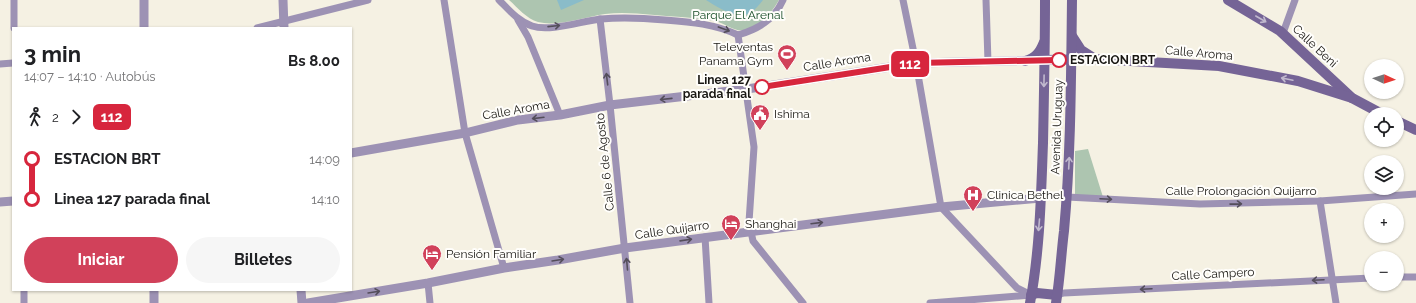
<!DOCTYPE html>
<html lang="es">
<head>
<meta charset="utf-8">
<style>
	body { margin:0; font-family:Raleway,sans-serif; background:#f6f6f6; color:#202124; height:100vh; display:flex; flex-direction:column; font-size:15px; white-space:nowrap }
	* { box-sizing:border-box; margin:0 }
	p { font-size:13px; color:#757577 }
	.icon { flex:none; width:22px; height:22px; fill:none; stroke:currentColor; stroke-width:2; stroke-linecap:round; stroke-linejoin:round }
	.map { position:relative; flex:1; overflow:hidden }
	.panel { position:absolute; left:12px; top:27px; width:340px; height:264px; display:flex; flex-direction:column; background:#fff; border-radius:0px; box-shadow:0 1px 3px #0004 }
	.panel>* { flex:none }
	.badge { padding:0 8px; border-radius:6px; font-size:14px; line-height:26px }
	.needle { width:26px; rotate:93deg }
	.buttons { position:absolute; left:1364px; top:59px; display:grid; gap:8px }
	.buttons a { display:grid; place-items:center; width:40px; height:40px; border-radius:50%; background:#fff; box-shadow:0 1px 3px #0004; font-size:20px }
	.map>.badge { position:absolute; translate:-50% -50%; box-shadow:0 0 0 2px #fff }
	.legs { display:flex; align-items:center; gap:6px; height:44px; padding:0 12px; font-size:13px }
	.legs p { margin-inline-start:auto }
	.overview { display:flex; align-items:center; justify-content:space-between; height:68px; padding:0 12px }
	h1 { font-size:22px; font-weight:700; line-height:30px }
	.primary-button { display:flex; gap:8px; margin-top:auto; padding:8px 12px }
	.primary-button a { flex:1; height:46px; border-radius:24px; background:#d1415a; color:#fff; font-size:16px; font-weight:700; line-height:46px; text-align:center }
	.primary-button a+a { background:#f6f6f6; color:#202124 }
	ul { padding:0 12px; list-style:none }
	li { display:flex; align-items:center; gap:14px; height:40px; font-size:15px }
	li i { display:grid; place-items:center; width:6px; height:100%; margin:0 5px; background:currentColor }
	li i::after { content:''; width:10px; height:10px; margin:-5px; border:3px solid; border-radius:50%; background:#fff }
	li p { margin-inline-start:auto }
	li:first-child i { background:linear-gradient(#0000 50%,currentColor 0) }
	li:last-child i { background:linear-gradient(currentColor 50%,#0000 0) }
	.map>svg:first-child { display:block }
	.green { fill:#adc5b0 }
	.water { fill:#8abcc9 }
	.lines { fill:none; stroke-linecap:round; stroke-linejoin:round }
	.minor { stroke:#9d92b4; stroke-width:7 }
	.tertiary { stroke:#9d92b4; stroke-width:9 }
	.secondary { stroke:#756496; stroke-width:10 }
	.oneway { stroke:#c1b9ce }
	.oneway2 { stroke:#544e5b }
	.line-1-casing { stroke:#fff; stroke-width:9 }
	.line-1 { stroke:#d7263d; stroke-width:6 }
	.stop-1-dot { fill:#fff; stroke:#d7263d; stroke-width:2 }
	.labels { text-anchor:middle; stroke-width:4; stroke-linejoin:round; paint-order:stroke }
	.park-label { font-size:12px; fill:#164b25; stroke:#fffefb }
	.street-label { font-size:12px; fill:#191713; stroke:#fffefb }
	.poi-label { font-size:12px; fill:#191713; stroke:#fffefb; text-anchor:start }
	.stop-label { font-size:12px; font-weight:bold; fill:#191713; stroke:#fffefb; text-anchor:start }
</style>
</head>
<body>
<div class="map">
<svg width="1416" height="303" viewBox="0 0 1416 303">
	<rect width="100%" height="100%" fill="#f5f1e3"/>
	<g class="green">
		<path d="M509,0h270c-8,13 -17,26 -33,30 -11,3 -21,-7 -31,-9 -11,-2 -23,-3 -34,-4 -25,-1 -51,-6 -76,-3 -20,3 -47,13 -67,8 -11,-3 -20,-14 -29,-22z"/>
		<polygon points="1088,149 1103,197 1075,195 1075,151"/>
	</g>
	<g class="water">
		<polygon points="557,0 584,0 561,10"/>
		<path d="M706,0h57c-4,5 -8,10 -13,13 -12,8 -34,-7 -44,-13z"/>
	</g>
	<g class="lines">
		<g class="minor">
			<polyline points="14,0 14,28"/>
			<polyline points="444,0 465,133 504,268"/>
			<path d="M499,0c10,10 19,21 33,26 18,6 50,-5 69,-7 21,-2 42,-1 64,1 26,2 50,4 73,15"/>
			<polyline points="903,0 916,63 941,207 1017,288 1031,295"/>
			<polyline points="986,0 988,62"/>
			<polyline points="600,19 610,105 630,303"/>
			<polyline points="518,20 528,37 560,115"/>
			<polyline points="257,28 368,0"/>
			<polyline points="1283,33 1295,0"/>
			<polyline points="738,35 754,147 749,222 753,241 803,303"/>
			<path d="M738,35c20,-6 36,-15 45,-35"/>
			<polyline points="0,64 13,63"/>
			<polyline points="1067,197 1200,204 1320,201 1416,194"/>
			<polyline points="1320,201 1336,303"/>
			<polyline points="705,237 709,303"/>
			<polyline points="1397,277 1416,277"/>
			<polyline points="428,283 430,303"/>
			<polyline points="24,290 24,303"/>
			<polyline points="1057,295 1064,293 1371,278"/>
			<polyline points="930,303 1031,295"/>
		</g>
		<g class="tertiary">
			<polyline points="144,0 144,28"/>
			<polyline points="283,0 284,28"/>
			<polyline points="351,153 465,133 518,120 560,115 610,105 747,89 916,63 1045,60"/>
			<polyline points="0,202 13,201"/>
			<polyline points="154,290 154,303"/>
			<polyline points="301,290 302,303"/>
			<polyline points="308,303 428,283 504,268 558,260 625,248 941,207 1041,198"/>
		</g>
		<g class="secondary">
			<polyline points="1228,0 1280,31 1352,98 1382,114"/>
			<polyline points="1072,36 1081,50 1095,59"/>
			<polyline points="1045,60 1095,59 1219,66 1298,81 1352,98"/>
			<path d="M1025,61c11,-3 15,-9 19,-19"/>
			<polyline points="1397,121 1416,130"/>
			<polyline points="1031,295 1037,293 1057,295"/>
			<path d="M1030,303c10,-53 11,-107 13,-160 1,-48 2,-95 2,-143"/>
			<path d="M1056,303c4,-24 5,-48 8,-72 7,-77 7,-154 8,-231"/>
		</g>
	</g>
	<defs><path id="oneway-shaft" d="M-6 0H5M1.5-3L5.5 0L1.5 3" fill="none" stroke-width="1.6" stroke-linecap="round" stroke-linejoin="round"/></defs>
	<g class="oneway">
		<use href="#oneway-shaft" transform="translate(1261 19) rotate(30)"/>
		<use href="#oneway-shaft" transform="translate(1287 79) rotate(-168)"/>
		<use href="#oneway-shaft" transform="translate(1044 81) rotate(91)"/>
		<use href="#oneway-shaft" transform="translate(1069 163) rotate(-87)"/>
		<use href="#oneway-shaft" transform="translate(1039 225) rotate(95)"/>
	</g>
	<g class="oneway2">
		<use href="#oneway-shaft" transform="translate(554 26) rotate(-6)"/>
		<use href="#oneway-shaft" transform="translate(724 29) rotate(20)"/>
		<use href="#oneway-shaft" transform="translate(607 79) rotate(-97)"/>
		<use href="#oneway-shaft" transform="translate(666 99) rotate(174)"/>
		<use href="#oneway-shaft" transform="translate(538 118) rotate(173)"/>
		<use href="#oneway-shaft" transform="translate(1106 199) rotate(3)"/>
		<use href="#oneway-shaft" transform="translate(1236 204) rotate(-1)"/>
		<use href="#oneway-shaft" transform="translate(817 223) rotate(-7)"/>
		<use href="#oneway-shaft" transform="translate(686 240) rotate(-8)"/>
		<use href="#oneway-shaft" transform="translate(558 260) rotate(-9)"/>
		<use href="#oneway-shaft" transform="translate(627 264) rotate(-95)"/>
		<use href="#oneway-shaft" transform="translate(1318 280) rotate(177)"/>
		<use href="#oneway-shaft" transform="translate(1146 289) rotate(177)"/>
		<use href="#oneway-shaft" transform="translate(374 292) rotate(-9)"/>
	</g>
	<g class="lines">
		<g class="line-1-casing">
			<polyline id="line-1" points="762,87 916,63 1059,60"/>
		</g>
		<use href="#line-1" class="line-1"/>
	</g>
	<defs>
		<g id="stadium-pin" transform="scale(1)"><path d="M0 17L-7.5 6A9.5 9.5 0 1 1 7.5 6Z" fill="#d1415a" stroke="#fffefb"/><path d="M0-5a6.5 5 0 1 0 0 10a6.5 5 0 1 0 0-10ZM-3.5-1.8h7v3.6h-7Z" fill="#fff"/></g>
		<g id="civic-pin" transform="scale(1)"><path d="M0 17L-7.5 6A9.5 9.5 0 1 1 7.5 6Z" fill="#d1415a" stroke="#fffefb"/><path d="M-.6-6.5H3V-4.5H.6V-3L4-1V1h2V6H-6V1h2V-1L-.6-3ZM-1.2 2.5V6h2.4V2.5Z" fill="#fff"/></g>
		<g id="hospital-pin" transform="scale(1)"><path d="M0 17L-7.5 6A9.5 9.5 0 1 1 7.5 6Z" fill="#d1415a" stroke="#fffefb"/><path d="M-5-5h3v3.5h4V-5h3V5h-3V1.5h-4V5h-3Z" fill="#fff"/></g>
		<g id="hotel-pin" transform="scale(1)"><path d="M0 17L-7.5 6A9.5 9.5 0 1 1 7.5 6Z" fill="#d1415a" stroke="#fffefb"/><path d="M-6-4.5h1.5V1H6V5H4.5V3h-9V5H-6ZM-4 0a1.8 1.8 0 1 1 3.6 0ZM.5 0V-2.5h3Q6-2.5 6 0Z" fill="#fff"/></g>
	</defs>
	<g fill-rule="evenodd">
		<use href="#stadium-pin" x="787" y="54"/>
		<use href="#civic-pin" x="760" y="114"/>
		<use href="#hospital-pin" x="973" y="195"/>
		<use href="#hotel-pin" x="731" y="224"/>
		<use href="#hotel-pin" x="432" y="254"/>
	</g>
	<g class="stop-1-dot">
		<circle cx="1059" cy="60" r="7"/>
		<circle cx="762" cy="87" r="7"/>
	</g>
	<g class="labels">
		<g class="park-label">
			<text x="738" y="19">Parque El Arenal</text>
		</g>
		<g class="street-label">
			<text transform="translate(1315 46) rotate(43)" y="4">Calle Beni</text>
			<text transform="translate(1199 53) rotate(5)" y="4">Calle Aroma</text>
			<text transform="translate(837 62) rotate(-9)" y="4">Calle Aroma</text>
			<text transform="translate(516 110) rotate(-10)" y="4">Calle Aroma</text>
			<text transform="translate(1057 127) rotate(-88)" y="4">Avenida Uruguay</text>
			<text transform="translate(605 162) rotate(-96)" y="4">Calle 6 de Agosto</text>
			<text x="1241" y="195">Calle Prolongación Quijarro</text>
			<text transform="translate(672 230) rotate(-8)" y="4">Calle Quijarro</text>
			<text transform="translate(1213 274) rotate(-3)" y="4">Calle Campero</text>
		</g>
		<g class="poi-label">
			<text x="773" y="51" text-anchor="end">Televentas<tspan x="773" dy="14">Panama Gym</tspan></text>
			<text x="774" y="118">Ishima</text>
			<text x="987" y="199">Clinica Bethel</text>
			<text x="745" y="228">Shanghai</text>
			<text x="446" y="258">Pensión Familiar</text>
		</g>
		<g class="stop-label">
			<text x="1070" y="64">ESTACION BRT</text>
			<text x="751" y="84" text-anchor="end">Linea 127<tspan x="751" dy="14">parada final</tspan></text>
		</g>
	</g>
</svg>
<div class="buttons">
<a><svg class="needle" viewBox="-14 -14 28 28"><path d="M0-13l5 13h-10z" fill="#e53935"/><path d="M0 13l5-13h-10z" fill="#757577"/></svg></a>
<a><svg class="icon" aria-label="locate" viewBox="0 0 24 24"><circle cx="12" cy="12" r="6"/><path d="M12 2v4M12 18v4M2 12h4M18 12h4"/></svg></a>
<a><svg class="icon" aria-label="layers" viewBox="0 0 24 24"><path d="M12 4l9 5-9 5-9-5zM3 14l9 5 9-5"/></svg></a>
<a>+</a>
<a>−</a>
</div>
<b class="badge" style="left:910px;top:64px;background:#d7263d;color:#fff">112</b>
<section class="panel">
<div class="overview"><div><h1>3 min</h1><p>14:07 – 14:10 · Autobús</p></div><b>Bs 8.00</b></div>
<div class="legs"><svg class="icon" aria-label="walk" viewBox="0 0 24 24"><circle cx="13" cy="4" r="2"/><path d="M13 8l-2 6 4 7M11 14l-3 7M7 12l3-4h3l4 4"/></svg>2<svg class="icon" aria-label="forward" viewBox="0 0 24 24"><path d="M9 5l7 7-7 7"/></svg><b class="badge" style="background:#d7263d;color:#fff">112</b></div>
<ul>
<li><i style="color:#d7263d"></i><b>ESTACION BRT</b><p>14:09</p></li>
<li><i style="color:#d7263d"></i><b>Linea 127 parada final</b><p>14:10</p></li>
</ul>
<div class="primary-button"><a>Iniciar</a><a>Billetes</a></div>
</section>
</div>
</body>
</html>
